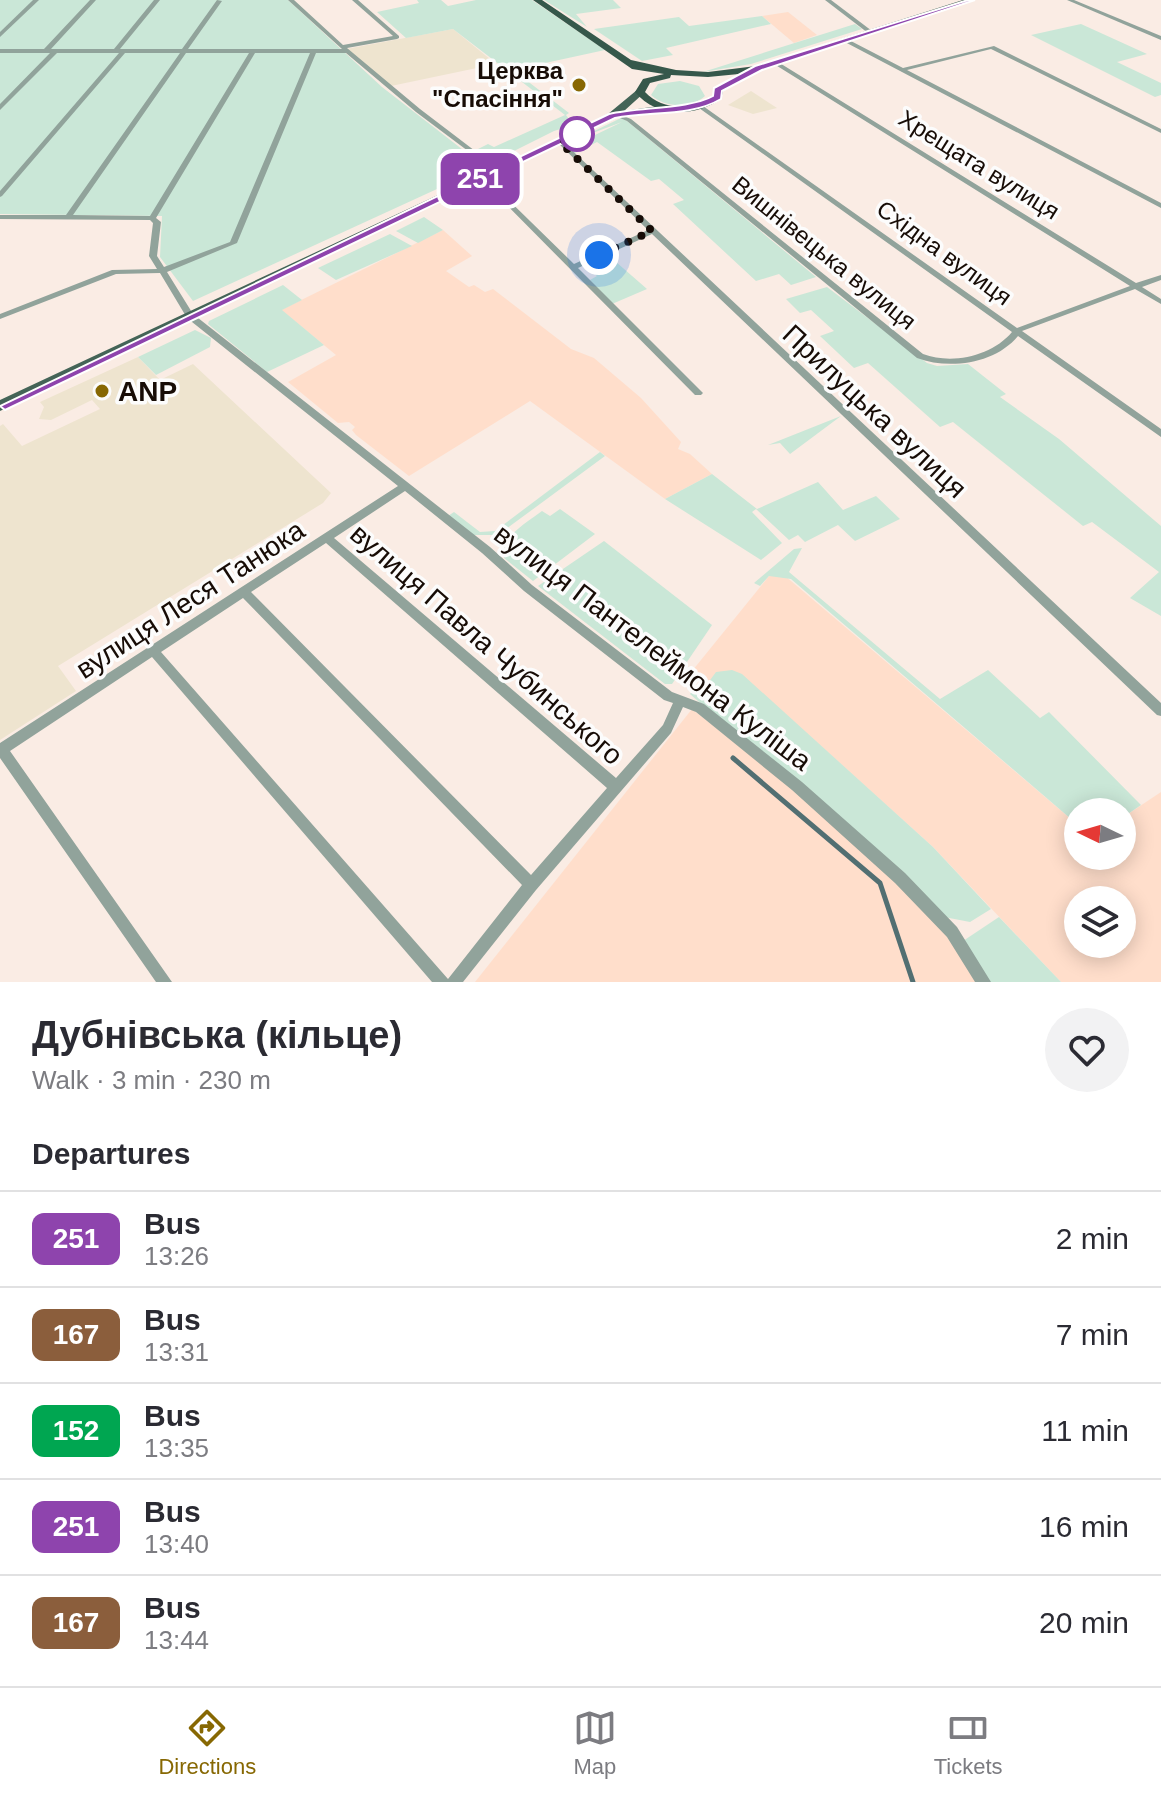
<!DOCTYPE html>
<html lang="en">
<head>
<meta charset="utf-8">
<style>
	body { margin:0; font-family:Helvetica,sans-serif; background:#f2f2f3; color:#2b2b33; height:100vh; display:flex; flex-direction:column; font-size:30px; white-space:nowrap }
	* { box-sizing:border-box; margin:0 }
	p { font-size:26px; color:#7c7c81 }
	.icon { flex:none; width:44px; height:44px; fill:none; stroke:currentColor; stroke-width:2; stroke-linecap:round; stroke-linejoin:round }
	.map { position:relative; height:982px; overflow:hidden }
	.side { display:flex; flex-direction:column; background:#fff; flex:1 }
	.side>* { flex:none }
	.badge { padding:0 16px; border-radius:12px; font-size:28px; line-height:52px }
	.needle { width:52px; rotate:275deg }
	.tools { position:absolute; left:1064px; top:798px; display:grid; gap:16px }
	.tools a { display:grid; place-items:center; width:72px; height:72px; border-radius:50%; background:#fff; box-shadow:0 4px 20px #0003; font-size:40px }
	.you { position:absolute; width:40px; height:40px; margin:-20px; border:6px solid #fff; border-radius:50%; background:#1a73e8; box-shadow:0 0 0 12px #1a73e833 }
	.map>.badge { position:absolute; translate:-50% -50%; box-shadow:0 0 0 4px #fff }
	h2 { padding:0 32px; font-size:30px; line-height:72px }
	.round { display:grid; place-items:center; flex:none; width:84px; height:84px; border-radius:42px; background:#f2f2f3 }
	.head { display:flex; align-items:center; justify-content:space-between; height:136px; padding:0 32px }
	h1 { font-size:38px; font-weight:700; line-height:60px }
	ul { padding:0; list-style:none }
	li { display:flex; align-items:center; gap:24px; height:96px; padding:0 32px; border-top:2px solid #e1e1e2 }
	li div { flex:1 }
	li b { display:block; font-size:30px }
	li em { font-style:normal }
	li .badge { min-width:88px; font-weight:700; text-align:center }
	.dock { display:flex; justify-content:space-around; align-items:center; height:112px; border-top:2px solid #e1e1e2; background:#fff; font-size:22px; color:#7c7c81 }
	.dock a { display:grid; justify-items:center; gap:4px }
	.dock .selected { color:#876803 }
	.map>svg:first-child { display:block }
	.commercial { fill:#eee4cf }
	.built { fill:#ffdecb; fill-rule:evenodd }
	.green { fill:#cae7d7 }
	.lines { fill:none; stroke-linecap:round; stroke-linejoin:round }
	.stream { stroke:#526f72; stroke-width:5 }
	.minor { fill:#91a39b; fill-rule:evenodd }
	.primary { fill:#446457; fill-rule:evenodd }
	.trunk { fill:#36584b; fill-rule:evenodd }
	.line { fill:#8e44ad; stroke:#fff; stroke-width:2 }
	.walk { stroke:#170c06; stroke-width:8; stroke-dasharray:0 14.4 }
	.poi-dot { fill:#876803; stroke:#fcfcfc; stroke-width:3 }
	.stop-dot { fill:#fff; stroke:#8e44ad; stroke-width:4 }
	.labels { text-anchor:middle; stroke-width:7; stroke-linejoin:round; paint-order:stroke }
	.far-poi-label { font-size:24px; font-weight:bold; fill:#170c06; stroke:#fcfcfc; text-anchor:end }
	.far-street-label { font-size:24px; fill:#170c06; stroke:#fcfcfc }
	.poi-label { font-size:28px; font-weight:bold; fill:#170c06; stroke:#fcfcfc; text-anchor:start }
	.street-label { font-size:28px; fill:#170c06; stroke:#fcfcfc }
</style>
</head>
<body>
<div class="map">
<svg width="1161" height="982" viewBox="0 0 1161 982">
	<rect width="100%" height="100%" fill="#faece4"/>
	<g class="commercial">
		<polygon points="453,29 496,64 391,86 346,49"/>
		<polygon points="751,91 777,108 753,114 728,105"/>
		<polygon points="138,357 160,380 193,364 331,493 323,503 58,666 76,691 0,740 0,426 3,424 22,446 100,409 92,400 51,420 39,419 44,407 40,402"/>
	</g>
	<g class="built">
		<polygon points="788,12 817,35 794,43 762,16"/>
		<polygon points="443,230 472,256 446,271 469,287 474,285 485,292 493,289 571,349 594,358 641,398 681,442 678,449 690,454 712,474 665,499 530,401 409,476 356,435 352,430 355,427 349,422 338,423 288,382 336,355 281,310"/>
		<path d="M784,575l294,250v31h44v-38l39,-26v190h-100l-128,-135 -191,-172 -37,12 -17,-11 81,-100zM1078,900h44v44h-44z"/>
		<polygon points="692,709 794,788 897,881 948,934 979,982 475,982"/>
	</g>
	<g class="green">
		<polygon points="0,0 288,0 382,87 485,167 193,301 160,257 162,216 0,214"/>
		<polygon points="417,0 441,0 448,6 476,0 532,0 605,50 513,70 569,113 566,115 573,125 554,131 492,162 474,151 488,144 494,147 565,115 453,29 406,38 377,12 419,3"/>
		<polygon points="544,0 613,0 621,8 576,14 587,27"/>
		<polygon points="762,16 771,24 666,48 673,55 642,61 594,29 679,17 689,26"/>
		<polygon points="855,24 862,29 751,64 703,72"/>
		<polygon points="1081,24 1147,54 1117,62 1161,83 1161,95 1155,97 1031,35"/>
		<path d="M680,81l19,5 6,10c-14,13 -40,12 -54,-1l7,-11z"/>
		<polygon points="621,118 627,121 816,277 791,285 779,274 756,281 673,204 684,200 659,179 651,181 597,142 573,154 568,148 622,122 582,137"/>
		<polygon points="424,217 443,230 418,243 396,231"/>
		<polygon points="390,234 412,246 336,280 318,268"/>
		<polygon points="608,255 647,289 612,304 590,280 597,276 585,266"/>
		<polygon points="283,285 302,300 282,310 324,345 267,372 208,324 209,321"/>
		<polygon points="827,287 927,363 937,366 968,364 1006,394 1000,397 1059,439 1161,526 1161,616 1130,598 1159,572 1092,522 1083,526 953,422 940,427 868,363 854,368 820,336 834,331 811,310 800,313 786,299"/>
		<polygon points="195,330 211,338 210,347 156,375 138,357"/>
		<polygon points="841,416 790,454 780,443 768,445"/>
		<polygon points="600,452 605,456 498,535 472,535 448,516 454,512 480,532 495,531"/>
		<polygon points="712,474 757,509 818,482 843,510 876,496 900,519 855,541 838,525 805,542 798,535 789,540 756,509 752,512 782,543 761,560 665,499"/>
		<path d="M560,509l35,25 -62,47 -29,-23c-4,-22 23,-35 38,-47l8,5z"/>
		<polygon points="604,541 712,625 672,684 665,684 538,586"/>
		<polygon points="802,548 789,572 940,699 988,670 1040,718 1049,712 1141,805 1122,818 1122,812 1078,812 1078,825 791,579 769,576 760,586 754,583 794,549"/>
		<polygon points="732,670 742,674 933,847 991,909 970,922 944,917 690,694 699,683 705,687 716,672"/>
		<polygon points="999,917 1061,982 989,982 963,941"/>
	</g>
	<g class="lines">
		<polyline class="stream" points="733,758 880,883 913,982"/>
		<g class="minor">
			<polygon points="33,0 39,0 0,37 0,32"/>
			<path d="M90,0h6l-45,49h63l40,-49h6l-40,49h62l35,-49 5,1 -34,48h154l-54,-49h6l49,45 50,-9 -41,-36h6l41,36v2l-2,1 -50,9 73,61 80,61v2h-4l-80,-60 -70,-59h-30l-79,190 -70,29 26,42 297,233 42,38 140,107 32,12 98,78 103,91 52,54 34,55h-16l-28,-45 -52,-54 -103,-93 -96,-78 -13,-5 -12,26 -135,157 -73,92h-31l-280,-325 -142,94 162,231h-16l-156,-224v-15l398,-257 -211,-168 -27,-45 -44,1 -116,45v-5l112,-44 45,-1 -8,-13 4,-33 -3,-3 -150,-1v-4h66l114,-162h-55l-123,143 -2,1v-6l119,-138h-62l-57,57v-6l50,-51h-50v-4h44zM186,53h63l-99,163 -77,-1zM255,53h55l-80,189 -66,25 -7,-11 4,-34 -5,-4zM405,491l77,62 42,38 140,109 9,3 -10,22 -47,53 -282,-240zM326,543l281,245 -76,87 -280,-283zM243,598l279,287 -74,94 -287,-327z"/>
			<polygon points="825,0 831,0 872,31 872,33 868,33"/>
			<polygon points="1067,0 1074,0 1161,36 1161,40"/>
			<polygon points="843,39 847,39 903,68 994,46 1161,129 1161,133 1159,132 991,49 907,70 1161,203 1161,208 843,41"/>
			<path d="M774,62h4l358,221 25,-8v5l-19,7 19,12v5l-26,-15 -113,42 139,98v8l-143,-101c-23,28 -69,34 -101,22l-290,-237 -14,-6 3,-2 15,6 292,235c29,11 69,2 89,-22l-313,-224v-2h4l314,222 113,-42 -356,-222z"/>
			<polygon points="558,141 562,141 1161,703 1161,716 1157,715 652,234 578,268 703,393 701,395 695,395 480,178 485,177 574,264 648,230 558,143"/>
		</g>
		<polygon class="primary" points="637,90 645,92 624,111 665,105 670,108 665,111 616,118 0,411 0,400 564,136 608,114"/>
		<path class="trunk" d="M533,0h9l89,60 45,10 32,2 48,-6 207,-66h12l-231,73 4,3 -2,2 -23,13 -2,8c-26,18 -65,19 -86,-7l8,-13 21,-5 -32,-5zM739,74l-24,14 -2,8c-21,14 -50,15 -68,-4l5,-9 20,-5 1,-3 37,2z"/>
	</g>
	<path class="line" d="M968,0h7l-213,70 -40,21 -1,8c-30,18 -71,12 -106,19l-610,292 -5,-4 609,-292c30,-7 81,-5 104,-18l1,-8 41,-22z"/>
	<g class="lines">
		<polyline class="walk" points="577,134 560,142 652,231 599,255"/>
	</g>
	<g class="poi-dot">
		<circle cx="579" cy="85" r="8"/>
		<circle cx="102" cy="391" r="8"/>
	</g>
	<circle class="stop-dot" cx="577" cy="134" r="16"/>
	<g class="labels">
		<g class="far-poi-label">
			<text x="563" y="79">Церква<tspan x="563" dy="28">"Спасіння"</tspan></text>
		</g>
		<g class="far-street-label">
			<text transform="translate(979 165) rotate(32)" y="8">Хрещата вулиця</text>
			<text transform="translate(824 253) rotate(39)" y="8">Вишнівецька вулиця</text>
			<text transform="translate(944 253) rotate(36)" y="8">Східна вулиця</text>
		</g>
		<g class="poi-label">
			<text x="118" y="401">ANP</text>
		</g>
		<g class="street-label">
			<text transform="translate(875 411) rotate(43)" y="10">Прилуцька вулиця</text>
			<text transform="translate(190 599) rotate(-33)" y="10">вулиця Леся Танюка</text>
			<text transform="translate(487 644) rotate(41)" y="10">вулиця Павла Чубинського</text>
			<text transform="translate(653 647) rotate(37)" y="10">вулиця Пантелеймона Куліша</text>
		</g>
	</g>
</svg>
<div class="tools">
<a><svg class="needle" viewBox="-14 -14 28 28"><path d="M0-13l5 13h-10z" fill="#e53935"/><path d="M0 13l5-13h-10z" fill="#7c7c81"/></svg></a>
<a><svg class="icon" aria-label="layers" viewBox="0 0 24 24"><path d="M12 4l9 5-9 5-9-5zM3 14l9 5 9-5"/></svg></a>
</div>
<div class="you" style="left:599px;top:255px"></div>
<b class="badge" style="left:480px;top:179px;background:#8e44ad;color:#fff">251</b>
</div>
<section class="side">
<div class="head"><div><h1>Дубнівська (кільце)</h1><p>Walk · 3 min · 230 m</p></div><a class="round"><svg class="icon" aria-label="heart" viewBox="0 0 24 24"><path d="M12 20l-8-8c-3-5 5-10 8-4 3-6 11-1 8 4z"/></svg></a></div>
<h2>Departures</h2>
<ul>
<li><span class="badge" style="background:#8e44ad;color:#fff">251</span><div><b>Bus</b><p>13:26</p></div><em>2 min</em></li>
<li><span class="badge" style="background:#8b5e3c;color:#fff">167</span><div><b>Bus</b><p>13:31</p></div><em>7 min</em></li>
<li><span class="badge" style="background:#00a651;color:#fff">152</span><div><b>Bus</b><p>13:35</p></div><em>11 min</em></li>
<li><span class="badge" style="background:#8e44ad;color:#fff">251</span><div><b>Bus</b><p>13:40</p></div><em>16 min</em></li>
<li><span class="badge" style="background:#8b5e3c;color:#fff">167</span><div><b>Bus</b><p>13:44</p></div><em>20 min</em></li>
</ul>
</section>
<nav class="dock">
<a class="selected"><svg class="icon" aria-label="directions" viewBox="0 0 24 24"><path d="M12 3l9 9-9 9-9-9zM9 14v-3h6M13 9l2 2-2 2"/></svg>Directions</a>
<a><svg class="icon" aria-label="map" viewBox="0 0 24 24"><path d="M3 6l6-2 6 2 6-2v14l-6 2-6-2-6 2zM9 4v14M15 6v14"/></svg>Map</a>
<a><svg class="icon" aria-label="tickets" viewBox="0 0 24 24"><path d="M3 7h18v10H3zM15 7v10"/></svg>Tickets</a>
</nav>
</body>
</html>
